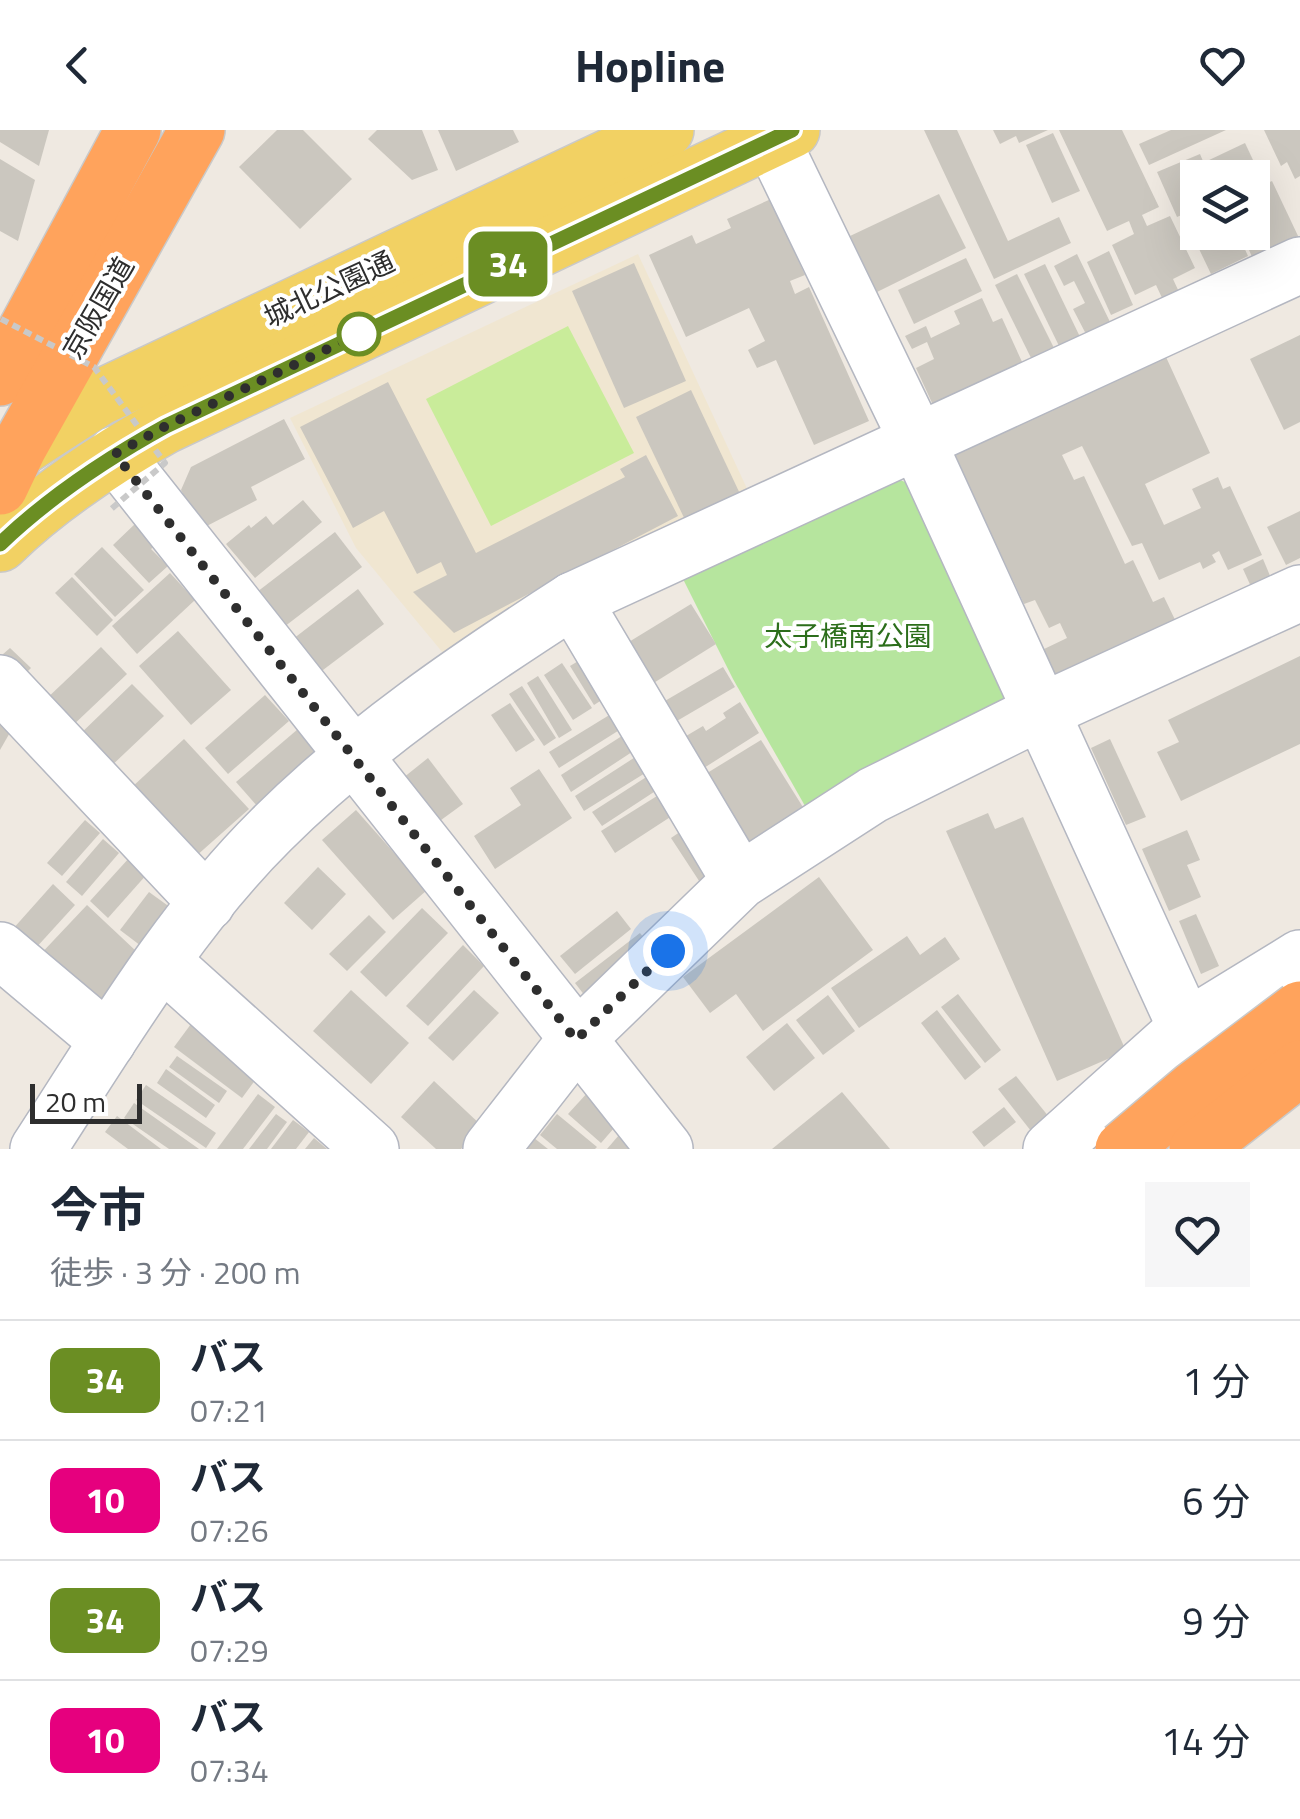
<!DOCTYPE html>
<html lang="ja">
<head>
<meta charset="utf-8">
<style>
	body { margin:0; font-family:"Titillium Web","Noto Sans JP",sans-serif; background:#f6f6f7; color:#1f2937; height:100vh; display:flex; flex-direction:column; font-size:38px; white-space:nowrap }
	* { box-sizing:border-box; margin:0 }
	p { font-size:32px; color:#747a83 }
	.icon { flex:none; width:55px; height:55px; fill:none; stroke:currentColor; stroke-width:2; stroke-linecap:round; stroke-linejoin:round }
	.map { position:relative; height:1019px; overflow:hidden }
	.sheet { display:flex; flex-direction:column; background:#fff; flex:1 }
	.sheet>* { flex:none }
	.badge { padding:0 20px; border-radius:15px; font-size:35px; line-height:65px }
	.tools { position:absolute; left:1180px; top:30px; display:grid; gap:20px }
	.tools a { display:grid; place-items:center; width:90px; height:90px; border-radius:0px; background:#fff; box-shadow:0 10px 40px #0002; font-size:50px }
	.scale { position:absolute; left:30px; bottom:25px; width:112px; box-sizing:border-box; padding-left:10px; border:5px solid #2e2e2e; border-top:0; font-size:28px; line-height:35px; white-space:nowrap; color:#2e2e2e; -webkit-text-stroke:8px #fff; paint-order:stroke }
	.you { position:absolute; width:50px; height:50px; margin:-25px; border:8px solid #fff; border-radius:50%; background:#1a73e8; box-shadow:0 0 0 15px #1a73e833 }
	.map>.badge { position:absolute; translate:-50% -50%; box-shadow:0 0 0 5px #fff }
	.round { display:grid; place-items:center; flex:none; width:105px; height:105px; border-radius:0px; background:#f6f6f7 }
	.overview { display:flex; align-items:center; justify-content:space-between; height:170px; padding:0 50px }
	h1 { font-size:48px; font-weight:700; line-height:75px }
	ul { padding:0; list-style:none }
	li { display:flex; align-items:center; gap:30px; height:120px; padding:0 50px; border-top:2px solid #e0e1e3 }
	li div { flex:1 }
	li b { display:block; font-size:38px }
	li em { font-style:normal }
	li .badge { min-width:110px; font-weight:700; text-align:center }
	header { display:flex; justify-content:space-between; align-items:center; height:130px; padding:0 50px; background:#fff; font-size:45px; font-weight:700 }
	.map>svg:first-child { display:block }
	.education { fill:#f0e6d1 }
	.green { fill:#b6e59e }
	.pitch { fill:#c9ec9a }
	.building { fill:#cbc7bf }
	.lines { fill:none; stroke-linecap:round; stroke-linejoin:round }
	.minor-casing { stroke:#b4b7c1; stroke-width:58 }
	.major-casing { stroke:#c9c9c9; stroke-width:58 }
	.highway-casing { stroke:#c9c9c9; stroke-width:58 }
	.minor { stroke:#fff; stroke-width:55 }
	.major { stroke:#f2d163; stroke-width:55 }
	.highway { stroke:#ffa35c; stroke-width:55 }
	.highway-bridge-casing { stroke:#c9c9c9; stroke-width:58; stroke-linecap:butt }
	.path-bridge { stroke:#c9c9c9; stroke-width:6; stroke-dasharray:8 5; stroke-linecap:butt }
	.highway-bridge { stroke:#ffa35c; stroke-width:55 }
	.line-casing { stroke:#fff; stroke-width:22 }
	.line { stroke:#6b8e23; stroke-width:15 }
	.walk { stroke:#2e2e2e; stroke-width:10; stroke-dasharray:0 18 }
	.stop-dot { fill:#fff; stroke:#6b8e23; stroke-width:5 }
	.labels { text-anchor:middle; stroke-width:8; stroke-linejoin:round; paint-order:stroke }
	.street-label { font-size:28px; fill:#2e2e2e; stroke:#fff }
	.park-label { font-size:28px; fill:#2c6e1b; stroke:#fff }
</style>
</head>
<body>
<header><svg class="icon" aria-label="back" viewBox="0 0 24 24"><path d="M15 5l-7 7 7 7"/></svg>Hopline<svg class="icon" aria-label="heart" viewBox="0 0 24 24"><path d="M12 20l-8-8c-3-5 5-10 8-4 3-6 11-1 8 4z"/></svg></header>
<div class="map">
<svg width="1300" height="1019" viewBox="0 0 1300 1019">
	<rect width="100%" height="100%" fill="#efe9e1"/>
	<polygon class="education" points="638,124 750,365 566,454 443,523 356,418 290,288"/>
	<polygon class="green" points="895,348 910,354 1010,566 809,683 733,549 683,449"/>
	<polygon class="pitch" points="568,196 634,323 491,396 426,269"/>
	<g class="building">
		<polygon points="0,0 49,0 39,36 0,12"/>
		<polygon points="277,0 303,0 352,49 300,99 239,37"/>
		<polygon points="377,0 422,0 438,40 412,50 368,9"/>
		<polygon points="438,0 513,0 519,12 456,41"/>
		<polygon points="924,0 957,0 1008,111 1059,87 1071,113 994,149"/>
		<polygon points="993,0 1048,0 1019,13 1016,6 1000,14"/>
		<polygon points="1059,0 1122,0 1159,77 1142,85 1147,96 1170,86 1195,138 1173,149 1179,162 1163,170 1156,155 1135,165 1112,115 1134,104 1129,91 1107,101"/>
		<polygon points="1171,0 1226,0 1149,35 1139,14"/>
		<polygon points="1264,0 1300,0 1300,46 1295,49 1287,32 1281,36"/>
		<polygon points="1053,3 1080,61 1052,73 1026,15"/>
		<polygon points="1245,13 1260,45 1252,49 1215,48 1207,31"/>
		<polygon points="1200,24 1210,48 1198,48 1198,78 1177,87 1157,42"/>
		<polygon points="0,29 35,50 18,111 0,101"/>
		<polygon points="1272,51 1299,108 1253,129 1241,102 1252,102 1252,60"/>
		<polygon points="939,64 966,118 877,162 850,106"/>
		<polygon points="771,69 805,145 790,151 795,164 809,157 869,291 814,315 776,230 757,238 748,220 765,211 749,178 686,207 649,125 692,105 696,114 731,98 727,89"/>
		<polygon points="1198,94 1198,102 1237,102 1248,126 1211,144 1189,98"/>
		<polygon points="1109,121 1133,175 1111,185 1087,132"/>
		<polygon points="1077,124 1111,194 1087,206 1073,179 1085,173 1074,151 1064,156 1054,136"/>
		<polygon points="966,128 982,161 914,194 898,160"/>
		<polygon points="634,133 686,251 624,278 572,161"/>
		<polygon points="1045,134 1081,209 1061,220 1024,144"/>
		<polygon points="1017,144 1056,222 1033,232 995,155"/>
		<polygon points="982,168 993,192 1002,188 1023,234 933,275 916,238 934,229 927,212 912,219 905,206 926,196 931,208 960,194 954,181"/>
		<polygon points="1300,205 1300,292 1284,300 1250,229"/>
		<polygon points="1166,227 1210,323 1145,354 1164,395 1201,378 1192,359 1218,347 1223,359 1230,356 1262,425 1228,440 1219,421 1212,425 1216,432 1203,439 1200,432 1159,450 1142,413 1132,416 1082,316 1062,325 1074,350 1084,346 1125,434 1133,430 1153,472 1164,467 1180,500 1072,550 1054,543 1042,520 1067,508 1060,493 1049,498 1035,470 1024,474 954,325"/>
		<polygon points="388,252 476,423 625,347 620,339 646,325 678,386 454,503 413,462 447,445 441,432 417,444 384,381 353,398 300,297"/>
		<polygon points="691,260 742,368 687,394 636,287"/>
		<polygon points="284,289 305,329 251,357 257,370 201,399 181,360 191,337"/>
		<polygon points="303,370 322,392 255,448 226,414 249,395 251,398 266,386 273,395"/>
		<polygon points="1300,381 1300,428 1286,435 1267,397"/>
		<polygon points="136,393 157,414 151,419 168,436 149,453 113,415"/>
		<polygon points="335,402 362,437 284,497 257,462"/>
		<polygon points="102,417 144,460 115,487 74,444"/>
		<polygon points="1263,429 1273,453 1253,461 1243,439"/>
		<polygon points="170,443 195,470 137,524 112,496"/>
		<polygon points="72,447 113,490 97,506 55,463"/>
		<polygon points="358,459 384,494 319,543 293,509"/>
		<polygon points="691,474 716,514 644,559 619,518"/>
		<polygon points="178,501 231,560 191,595 139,536"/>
		<polygon points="101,517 127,544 69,599 43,572"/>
		<polygon points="10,518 31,538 23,546 2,525"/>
		<polygon points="590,524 614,562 594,575 570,536"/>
		<polygon points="1300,526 1300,614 1181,671 1157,622 1179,612 1168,590"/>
		<polygon points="562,533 592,578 573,590 544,545"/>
		<polygon points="723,537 735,557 670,595 658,575"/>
		<polygon points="538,546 572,600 559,608 527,553"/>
		<polygon points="132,554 164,586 107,640 76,608"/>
		<polygon points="522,556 556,608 544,616 509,564"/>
		<polygon points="265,565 289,591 228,644 205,618"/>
		<polygon points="740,572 759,603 696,643 676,612 703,596 706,601 726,588 723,583"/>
		<polygon points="510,573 535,610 516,622 491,585"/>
		<polygon points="611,584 621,599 559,638 549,622"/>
		<polygon points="0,585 12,599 0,620"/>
		<polygon points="298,599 318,621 264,684 236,652"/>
		<polygon points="625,604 635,620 571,662 561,645"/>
		<polygon points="184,609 249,679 195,727 131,658"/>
		<polygon points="1110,609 1146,687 1126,695 1091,618"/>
		<polygon points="761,610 811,690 748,728 699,648"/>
		<polygon points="640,624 650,640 584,681 575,666"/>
		<polygon points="428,628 463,674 437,693 403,648"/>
		<polygon points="539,639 572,688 495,739 474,706 521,675 510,658"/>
		<polygon points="651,644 660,658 602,696 592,682"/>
		<polygon points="665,661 678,682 615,723 601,701"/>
		<polygon points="356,680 427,760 393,790 322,710"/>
		<polygon points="988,683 995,699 1023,687 1126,921 1057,951 946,701"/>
		<polygon points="85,690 100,703 62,746 47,733"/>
		<polygon points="690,695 724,747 705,760 671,708"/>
		<polygon points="1187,700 1200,730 1187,735 1201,767 1169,781 1142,719"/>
		<polygon points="103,709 119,723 82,766 66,752"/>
		<polygon points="130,727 148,743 108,788 90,771"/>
		<polygon points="318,737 346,764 312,800 284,773"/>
		<polygon points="819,747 873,820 763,901 736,864 710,883 683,847"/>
		<polygon points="53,754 75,775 34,820 12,800"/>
		<polygon points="149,762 178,783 149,822 120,800"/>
		<polygon points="87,775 137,822 102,874 36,829"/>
		<polygon points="422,778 448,803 386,867 360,842"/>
		<polygon points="617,781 631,799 575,844 560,826"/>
		<polygon points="1196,784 1219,836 1201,844 1179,791"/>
		<polygon points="369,785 386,802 347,841 329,824"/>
		<polygon points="640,803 657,825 592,875 575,853"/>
		<polygon points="907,806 920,825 945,807 960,829 859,898 831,858"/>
		<polygon points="463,815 484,836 428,896 406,876"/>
		<polygon points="351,860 409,913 371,954 313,901"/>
		<polygon points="474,860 499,883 453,931 428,908"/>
		<polygon points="958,864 1001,920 985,933 941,877"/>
		<polygon points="828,865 855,901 823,925 796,890"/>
		<polygon points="937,880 981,937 965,950 921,893"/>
		<polygon points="787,893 815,928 774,961 746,927"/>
		<polygon points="191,894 259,945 242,968 174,917"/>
		<polygon points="177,926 227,961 219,973 169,937"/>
		<polygon points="166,939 215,975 206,988 157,953"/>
		<polygon points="1016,946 1049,987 1031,1001 998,959"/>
		<polygon points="434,951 482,996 461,1019 436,1019 401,987"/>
		<polygon points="146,955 216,1003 206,1018 136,970"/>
		<polygon points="589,961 621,990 601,1013 568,984"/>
		<polygon points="842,962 890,1019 772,1019"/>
		<polygon points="258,964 275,977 243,1019 217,1019"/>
		<polygon points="134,973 199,1019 169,1019 124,988"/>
		<polygon points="1004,977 1016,992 984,1017 972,1002"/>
		<polygon points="276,984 287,992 267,1019 249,1019"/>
		<polygon points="557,984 597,1017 595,1019 557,1019 540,1005"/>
		<polygon points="117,986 161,1019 128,1019 105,1002"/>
		<polygon points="293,990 309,1002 296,1019 271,1019"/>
		<polygon points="529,1004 548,1019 523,1019"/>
		<polygon points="619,1005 636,1019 607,1019"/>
		<polygon points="314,1008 327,1019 305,1019"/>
	</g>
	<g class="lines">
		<g class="minor-casing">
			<g id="minor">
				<polyline points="767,0 918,312 1186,898 1225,991"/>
				<polyline points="115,324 665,1019"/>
				<polyline points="573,470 740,751"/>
				<polyline points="0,553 207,773"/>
				<polyline points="0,820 108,911"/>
				<polyline points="163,832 371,1019"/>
				<path d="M38,1019c71,-109 140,-227 233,-319 90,-90 196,-162 302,-230l727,-335"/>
				<polyline points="491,1019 576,910 740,751 873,665 1040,582 1300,463"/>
				<polyline points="1051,1019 1186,898 1300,828"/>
			</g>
		</g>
		<g class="major-casing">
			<g id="major">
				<polyline points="6,328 99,268 666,0"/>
				<path d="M0,414c49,-48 106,-85 165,-118l627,-296"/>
			</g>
		</g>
		<g class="highway-casing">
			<g id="highway">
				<polyline points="0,248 133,0"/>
				<polyline points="0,357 19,317 197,0"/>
			</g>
		</g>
		<use href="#minor" class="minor"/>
		<use href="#major" class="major"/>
		<use href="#highway" class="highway"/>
		<g class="highway-bridge-casing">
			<g id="highway-bridge">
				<polyline points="1123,1019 1194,959 1300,879"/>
				<polyline points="1197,1019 1300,938"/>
			</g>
		</g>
		<polyline class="path-bridge" points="1,189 94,237 165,333 110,380"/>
		<use href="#highway-bridge" class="highway-bridge"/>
	</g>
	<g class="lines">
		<g class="line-casing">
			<path id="line" d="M0,414c49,-47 106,-85 166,-118l626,-296"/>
		</g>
		<use href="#line" class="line"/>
		<polyline class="walk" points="359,204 166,296 115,324 576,910 668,821"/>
	</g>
	<circle class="stop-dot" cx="359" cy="204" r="20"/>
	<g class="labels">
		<g class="street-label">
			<text transform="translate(329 159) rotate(-25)" y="10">城北公園通</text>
			<text transform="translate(98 178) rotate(-60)" y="10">京阪国道</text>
		</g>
		<g class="park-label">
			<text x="848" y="516">太子橋南公園</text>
		</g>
	</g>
</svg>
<div class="tools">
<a><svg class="icon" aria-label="layers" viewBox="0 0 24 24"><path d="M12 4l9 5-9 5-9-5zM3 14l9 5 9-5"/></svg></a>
</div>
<div class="scale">20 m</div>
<div class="you" style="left:668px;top:821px"></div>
<b class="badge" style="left:508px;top:134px;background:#6b8e23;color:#fff">34</b>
</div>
<section class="sheet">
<div class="overview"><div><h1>今市</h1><p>徒歩 · 3 分 · 200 m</p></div><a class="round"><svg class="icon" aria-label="heart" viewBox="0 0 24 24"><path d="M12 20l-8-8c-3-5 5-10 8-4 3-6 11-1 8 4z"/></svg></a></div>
<ul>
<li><span class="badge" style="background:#6b8e23;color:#fff">34</span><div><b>バス</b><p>07:21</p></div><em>1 分</em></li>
<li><span class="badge" style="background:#e6007e;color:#fff">10</span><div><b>バス</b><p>07:26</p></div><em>6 分</em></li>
<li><span class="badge" style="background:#6b8e23;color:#fff">34</span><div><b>バス</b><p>07:29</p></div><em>9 分</em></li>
<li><span class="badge" style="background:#e6007e;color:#fff">10</span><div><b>バス</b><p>07:34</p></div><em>14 分</em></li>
</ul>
</section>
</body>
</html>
